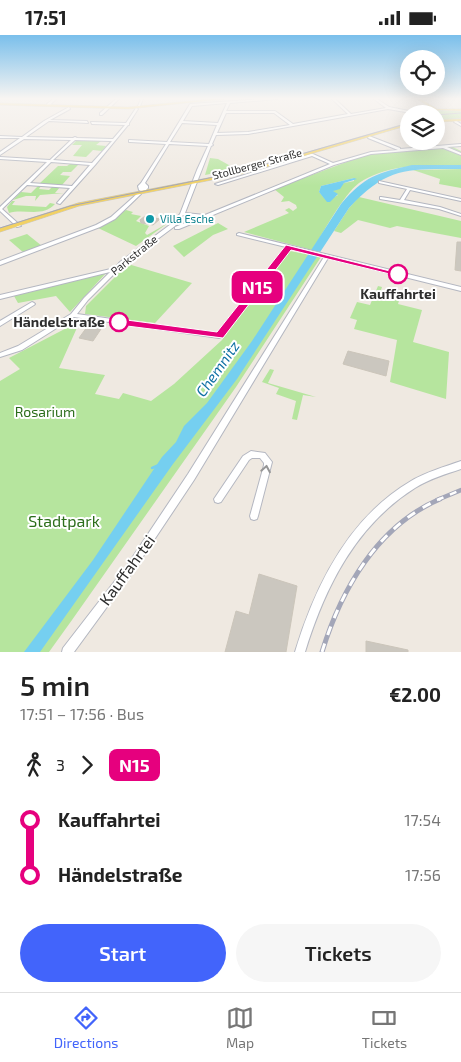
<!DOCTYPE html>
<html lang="en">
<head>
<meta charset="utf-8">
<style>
	body { margin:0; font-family:"Exo 2",sans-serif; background:#f6f6f6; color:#222; height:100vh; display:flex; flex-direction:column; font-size:19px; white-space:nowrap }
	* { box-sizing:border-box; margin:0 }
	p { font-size:16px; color:#767676 }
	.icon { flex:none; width:28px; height:28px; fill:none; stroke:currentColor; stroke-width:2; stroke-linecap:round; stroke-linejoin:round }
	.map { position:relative; height:617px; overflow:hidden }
	.panel { display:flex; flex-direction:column; background:#fff; flex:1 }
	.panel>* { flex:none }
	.badge { padding:0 10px; border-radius:8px; font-size:18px; line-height:32px }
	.fabs { position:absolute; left:400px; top:15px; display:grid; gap:10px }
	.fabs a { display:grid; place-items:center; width:45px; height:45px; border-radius:50%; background:#fff; box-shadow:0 5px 20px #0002; font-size:25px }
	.map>.badge { position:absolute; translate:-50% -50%; box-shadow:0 0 0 2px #fff }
	.legs { display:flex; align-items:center; gap:8px; height:55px; padding:0 20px; font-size:16px }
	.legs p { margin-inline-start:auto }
	.head { display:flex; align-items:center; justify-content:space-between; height:85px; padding:0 20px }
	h1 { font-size:28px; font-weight:600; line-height:38px }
	.action { display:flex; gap:10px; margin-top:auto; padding:10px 20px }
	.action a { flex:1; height:58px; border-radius:30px; background:#4264fb; color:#fff; font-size:20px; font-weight:600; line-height:58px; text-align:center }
	.action a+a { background:#f6f6f6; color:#222 }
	ul { padding:0 20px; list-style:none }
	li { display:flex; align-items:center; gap:18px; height:55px; font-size:19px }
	li i { display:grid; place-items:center; width:8px; height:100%; margin:0 6px; background:currentColor }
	li i::after { content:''; width:12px; height:12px; margin:-6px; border:4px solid; border-radius:50%; background:#fff }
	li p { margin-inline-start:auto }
	li:first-child i { background:linear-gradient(#0000 50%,currentColor 0) }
	li:last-child i { background:linear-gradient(currentColor 50%,#0000 0) }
	.status { display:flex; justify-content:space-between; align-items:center; height:35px; padding:0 25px; background:#fff; direction:ltr }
	.status svg { height:14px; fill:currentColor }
	.dock { display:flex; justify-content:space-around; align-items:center; height:70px; border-top:1px solid #e0e0e0; background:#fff; font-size:14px; color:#767676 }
	.dock a { display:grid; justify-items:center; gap:2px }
	.dock .active { color:#4264fb }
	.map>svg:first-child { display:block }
	.green { fill:#b6e59e; fill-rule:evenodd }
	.water { fill:#75cff0 }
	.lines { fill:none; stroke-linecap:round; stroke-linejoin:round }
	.stream { stroke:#75cff0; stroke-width:2.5 }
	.building { fill:#cbc7bf; stroke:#cbc5ba }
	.minor-casing { stroke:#b4b7c1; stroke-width:2 }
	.major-casing { stroke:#c9c9c9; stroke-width:1 }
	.minor { fill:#fff; fill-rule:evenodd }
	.major { fill:#f2d163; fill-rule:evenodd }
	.tram { stroke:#a3a6b8; stroke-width:1 }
	.rail-far1-casing { stroke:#a3a6b8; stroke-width:4.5 }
	.rail-casing { stroke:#a3a6b8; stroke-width:5 }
	.rail-far1 { stroke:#fff; stroke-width:2.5; stroke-dasharray:7; stroke-linecap:butt }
	.rail { stroke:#fff; stroke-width:3; stroke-dasharray:9; stroke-linecap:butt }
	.oneway { stroke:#969696 }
	.line-1 { fill:#e6007e; stroke:#fff }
	.culture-dot { fill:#0f9aa8; stroke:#fff; stroke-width:2 }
	.stop-1-dot { fill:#fff; stroke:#e6007e; stroke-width:2.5 }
	.labels { text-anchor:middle; stroke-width:4; stroke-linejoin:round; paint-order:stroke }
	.far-street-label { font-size:11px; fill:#2e2e2e; stroke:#fff }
	.far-culture-label { font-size:11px; fill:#0d838f; stroke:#fff; text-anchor:start }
	.stop-label { font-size:14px; font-weight:bold; fill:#2e2e2e; stroke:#fff }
	.park-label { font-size:14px; fill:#2c6e1b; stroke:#fff }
	.water-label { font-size:15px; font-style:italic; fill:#0d6fa3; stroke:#fff }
	.near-park-label { font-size:16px; fill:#2c6e1b; stroke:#fff }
	.near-street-label { font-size:16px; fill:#2e2e2e; stroke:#fff }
</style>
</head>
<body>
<div class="status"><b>17:51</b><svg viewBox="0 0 49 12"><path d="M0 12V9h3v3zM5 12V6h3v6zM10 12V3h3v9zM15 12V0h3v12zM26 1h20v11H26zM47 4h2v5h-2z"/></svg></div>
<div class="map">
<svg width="461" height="617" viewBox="0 0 461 617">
	<rect width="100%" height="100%" fill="#efe9e1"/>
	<g class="green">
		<polygon points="435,74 461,75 461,85 436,86 436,79 418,79"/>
		<polygon points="77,105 101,106 96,110 106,111 102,116 93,115 86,122 73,121 82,110 72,110"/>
		<path d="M453,112l8,4v14c-34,0 -72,-2 -102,18 -15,11 -36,50 -47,67l-68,-18 45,-19 -4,-3 4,-2 4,3 4,-3 -1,-3 -7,-4 -8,1 3,-5 -10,-8 94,-35zM354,143v3l-10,2 -12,8 6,4 -11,6 -8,-9 2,-6z"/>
		<polygon points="210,123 218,124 236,134 205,140"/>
		<polygon points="70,129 79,129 71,137 63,137 60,140 70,141 62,150 39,149 58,131 67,131"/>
		<polygon points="461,134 461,153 439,149 440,144 413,135"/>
		<polygon points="38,151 41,151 39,154 49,155 52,152 60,152 55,158 64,158 40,160 35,166 36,161 26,161 13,165 21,157 31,158"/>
		<polygon points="359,162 461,186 461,203 397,191 390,193 358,185 341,198 334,196 349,173"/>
		<path d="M12,166h3l-3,4 34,2 4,-4 5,1c-13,14 -31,4 -46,9l-2,-6z"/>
		<polygon points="126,175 133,177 131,179 141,181 136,186 149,191 145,198 147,200 168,188 136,211 98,193"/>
		<polygon points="218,188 228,194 213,200 184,222 173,211"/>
		<polygon points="27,199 42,211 24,218 9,205"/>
		<polygon points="290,216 321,222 236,352 72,585 49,617 0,617 0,346 20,334 9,323 80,286 59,333 105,340 95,359 119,364 123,358 151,366 174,349 222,305 286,218"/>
		<polygon points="128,229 192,248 155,288 85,279 86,271"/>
		<polygon points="107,237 70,277 56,261 18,268 14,261"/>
		<polygon points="378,251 382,252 381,255 401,259 398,269 422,275 413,307 449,317 446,364 390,347 397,305 354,294 357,285 350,283 357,267 370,270"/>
		<polygon points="270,334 274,335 268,348 316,362 303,360 297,385 292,384 296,366 276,359 279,353 262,347"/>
	</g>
	<g class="water">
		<path d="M412,130h49v4c-54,0 -73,-3 -112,39l-112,171 -64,85 -133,188h-16l69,-92 69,-103 14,-15 8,-16 23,-23 45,-62 89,-137c24,-28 36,-31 71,-39z"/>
		<polygon points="354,143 357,144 344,148 340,154 333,156 338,159 330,167 327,167 319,157 321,151"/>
	</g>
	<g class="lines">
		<polyline class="stream" points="152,433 159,430"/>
	</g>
	<g class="building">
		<polygon points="145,181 160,184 153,190 141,188 140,185"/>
		<polygon points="457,207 461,207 461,236 455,235"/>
		<polygon points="87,292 101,294 93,306 79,303"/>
		<polygon points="348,316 389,326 386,341 343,329"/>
		<polygon points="259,539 297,551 286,617 225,617 236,576 249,580"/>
		<polygon points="366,606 408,615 408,617 366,617"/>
	</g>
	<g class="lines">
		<g class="minor-casing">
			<g id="minor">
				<polygon points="53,64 56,64 49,71 47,71 47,69"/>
				<polygon points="116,64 119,64 102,80 100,80 100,78"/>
				<polygon points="141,64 143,64 140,71 138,71"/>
				<path d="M262,64h15l-47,4 -4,8h49l18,13 55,-10 -16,-15h3l16,15 35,-6 -12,-9h3l12,8 30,6 -2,1 -29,-5 -140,25 -32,1 -4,9 1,1 -2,1 -26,67 20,2 125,-51 -18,-8 -94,29 -3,-1 96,-30h2l20,9 38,-11 27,-2 -30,-12 1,-2 31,12v1l61,-5v2l-14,1 14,6v2l-18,-7 -72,6 -37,11 -155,64h-4v-2l25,-10 -17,-2 -8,11 -51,38 -36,36 -11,14 140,20 69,-87 -49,-12v-1l2,-1 222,54v4l-133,-33 -134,222 -60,90 -60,82h-12l1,-4 65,-84 60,-90 136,-217 -33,-9 -70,89 -2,1 -145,-21 -52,33 -22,7v-4l18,-7 53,-32 13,-16 26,-26 -110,27v-4l115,-27 5,-6 51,-38 9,-10 17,-44 11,-24 -39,-2 -24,39 3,3v2c-2,3 -6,4 -9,2l-1,-4 3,-3 25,-39 -36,-2h-1v-2l38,2 23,-38zM227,68l-9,20 -35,-2 9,-15zM226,78h48l16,12 -42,7 -31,1zM182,88l35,2 -8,19 -39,-2z"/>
				<path d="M69,72l1,2 -20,11 37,1 1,2 -39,-2 -23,16 47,1 2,-1 2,1 36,1 12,-14 -33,-1 -1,-2 35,1 10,-15 2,1 -9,14v2h-1l-33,40 -35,39 -3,-1 13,-15 -43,-3 -25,24 19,17 -4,1 -17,-16v-4l47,-45 -47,-3v-2l50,3 21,-20 -47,-1 -24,16v-3l20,-14h-20v-2l22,1 22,-16zM75,105l37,1 -20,22 -39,-3zM51,127l39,3 -18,21 -42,-3z"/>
				<polygon points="455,85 461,89 461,91 454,87"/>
				<polygon points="379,146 461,164 461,166 410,155 404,165 440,172 461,179 461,181 439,174 380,164 380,162 381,162 400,165 407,154 379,148"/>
				<polygon points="138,158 141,159 115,184 100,192 0,230 0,226 96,190 111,182"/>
				<polygon points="32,267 34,268 35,269 34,270 0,291 0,286"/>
				<polygon points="251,416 265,418 272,427 258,481 257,484 254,485 251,484 250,481 264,430 264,428 260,423 252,423 249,425 221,467 218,468 215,467 214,464 243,421"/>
				<path d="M461,426v8c-15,5 -32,10 -46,19 -59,37 -90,99 -110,164h-10c20,-66 53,-134 116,-171 15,-9 33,-14 50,-20z"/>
			</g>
		</g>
		<g class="major-casing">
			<g id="major">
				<polygon points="211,64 224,64 128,74 0,70 0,68 128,72"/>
				<polygon points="417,64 421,64 437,74 461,74 461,76 440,75 424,79 416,79 433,74"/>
				<polygon points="461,84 461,86 436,87 436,85"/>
				<polygon points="409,88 409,90 242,139 79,171 0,197 0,193 78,168 239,137"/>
			</g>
		</g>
		<use href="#minor" class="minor"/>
		<use href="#major" class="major"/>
		<g class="tram">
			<polyline points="436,80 461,78"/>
			<polyline points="0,193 70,171 239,137 409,88"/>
		</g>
		<g class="rail-far1-casing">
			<polyline id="rail-far1" points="437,465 461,455"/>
		</g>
		<g class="rail-casing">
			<path id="rail" d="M322,617c19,-62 55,-126 118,-153"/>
		</g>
		<use href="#rail-far1" class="rail-far1"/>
		<use href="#rail" class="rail"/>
	</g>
	<defs><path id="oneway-chevron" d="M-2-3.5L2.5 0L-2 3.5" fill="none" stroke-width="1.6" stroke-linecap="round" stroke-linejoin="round" transform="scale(1.25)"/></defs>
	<use class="oneway" href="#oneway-chevron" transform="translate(266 434) rotate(-80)"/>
	<linearGradient id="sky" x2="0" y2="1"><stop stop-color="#7abfeb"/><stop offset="0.42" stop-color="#f8f5f2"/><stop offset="1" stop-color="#f8f5f2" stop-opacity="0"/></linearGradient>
	<rect width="461" height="151" fill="url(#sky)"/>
	<polygon class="line-1" points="286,210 402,239 398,241 291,215 223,303 119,290 114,287 119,284 217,297"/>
	<circle class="culture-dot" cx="150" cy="184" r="5"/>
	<g class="stop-1-dot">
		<circle cx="398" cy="239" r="9"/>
		<circle cx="119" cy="287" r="9"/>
	</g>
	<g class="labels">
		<g class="far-street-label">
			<text transform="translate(257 129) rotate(-15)" y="4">Stollberger Straße</text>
			<text transform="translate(134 220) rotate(-39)" y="4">Parkstraße</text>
		</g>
		<g class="far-culture-label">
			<text x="160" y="188">Villa Esche</text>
		</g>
		<g class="stop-label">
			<text x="398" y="264">Kauffahrtei</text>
			<text x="105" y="292" text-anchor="end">Händelstraße</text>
		</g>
		<g class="park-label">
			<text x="45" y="382">Rosarium</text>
		</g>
		<g class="water-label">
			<text transform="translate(218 334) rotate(-55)" y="5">Chemnitz</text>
		</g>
		<g class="near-park-label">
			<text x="64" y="492">Stadtpark</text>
		</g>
		<g class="near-street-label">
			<text transform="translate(127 535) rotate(-54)" y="6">Kauffahrtei</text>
		</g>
	</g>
</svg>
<div class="fabs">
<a><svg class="icon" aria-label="locate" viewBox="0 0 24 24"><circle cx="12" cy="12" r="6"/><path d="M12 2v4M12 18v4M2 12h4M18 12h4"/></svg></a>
<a><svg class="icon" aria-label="layers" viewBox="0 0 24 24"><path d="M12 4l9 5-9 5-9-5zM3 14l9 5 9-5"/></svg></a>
</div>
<b class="badge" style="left:257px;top:252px;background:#e6007e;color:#fff">N15</b>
</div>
<section class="panel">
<div class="head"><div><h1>5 min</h1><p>17:51 – 17:56 · Bus</p></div><b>€2.00</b></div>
<div class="legs"><svg class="icon" aria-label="walk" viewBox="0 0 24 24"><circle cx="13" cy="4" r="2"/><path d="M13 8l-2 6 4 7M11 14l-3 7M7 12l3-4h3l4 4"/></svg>3<svg class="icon" aria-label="forward" viewBox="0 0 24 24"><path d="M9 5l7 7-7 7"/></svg><b class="badge" style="background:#e6007e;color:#fff">N15</b></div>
<ul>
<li><i style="color:#e6007e"></i><b>Kauffahrtei</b><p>17:54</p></li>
<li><i style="color:#e6007e"></i><b>Händelstraße</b><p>17:56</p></li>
</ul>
<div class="action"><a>Start</a><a>Tickets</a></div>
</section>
<nav class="dock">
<a class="active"><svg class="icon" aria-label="directions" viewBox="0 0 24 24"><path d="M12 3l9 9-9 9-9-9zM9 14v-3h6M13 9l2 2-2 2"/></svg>Directions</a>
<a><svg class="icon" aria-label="map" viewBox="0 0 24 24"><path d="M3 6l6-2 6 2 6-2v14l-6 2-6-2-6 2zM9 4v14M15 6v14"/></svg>Map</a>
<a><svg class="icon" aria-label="tickets" viewBox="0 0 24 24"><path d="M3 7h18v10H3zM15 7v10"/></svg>Tickets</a>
</nav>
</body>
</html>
